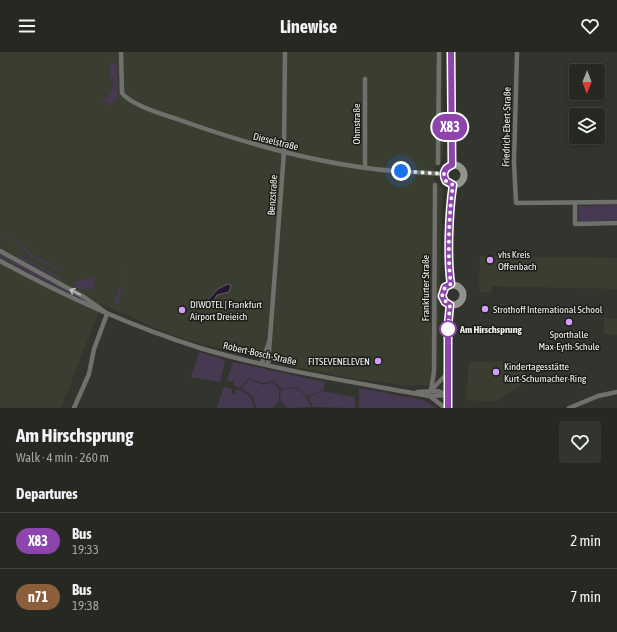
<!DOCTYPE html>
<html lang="en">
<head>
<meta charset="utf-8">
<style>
	body { margin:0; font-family:"Asap Condensed",sans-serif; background:#32342f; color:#f1f3f6; height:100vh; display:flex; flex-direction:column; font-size:15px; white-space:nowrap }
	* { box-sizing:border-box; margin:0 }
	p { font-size:13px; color:#a4a6a5 }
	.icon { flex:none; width:22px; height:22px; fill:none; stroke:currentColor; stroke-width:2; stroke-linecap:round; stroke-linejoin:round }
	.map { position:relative; height:356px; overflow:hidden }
	.details { display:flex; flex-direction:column; background:#262822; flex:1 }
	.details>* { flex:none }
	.badge { padding:0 8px; border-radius:13px; font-size:14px; line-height:26px }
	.needle { width:26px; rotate:181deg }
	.fabs { position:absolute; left:569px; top:12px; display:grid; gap:8px }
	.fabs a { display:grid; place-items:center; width:36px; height:36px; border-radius:4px; background:#262822; box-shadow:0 2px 6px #0003,0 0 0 1px #424440; font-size:20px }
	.you { position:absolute; width:20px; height:20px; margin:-10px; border:3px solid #fff; border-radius:50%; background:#1a73e8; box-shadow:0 0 0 6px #1a73e833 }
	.map>.badge { position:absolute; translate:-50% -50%; box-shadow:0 0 0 2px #fff }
	h2 { padding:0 16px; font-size:15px; line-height:36px }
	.round { display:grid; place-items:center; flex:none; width:42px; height:42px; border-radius:4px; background:#32342f }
	.headline { display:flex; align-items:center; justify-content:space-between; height:68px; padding:0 16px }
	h1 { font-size:19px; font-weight:700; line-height:30px }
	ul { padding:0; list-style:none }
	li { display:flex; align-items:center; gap:12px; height:56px; padding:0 16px; border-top:1px solid #424440 }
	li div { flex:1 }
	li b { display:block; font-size:15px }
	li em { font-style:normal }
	li .badge { min-width:44px; font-weight:700; text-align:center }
	header { display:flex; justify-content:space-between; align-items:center; height:52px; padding:0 16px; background:#262822; font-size:18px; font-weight:700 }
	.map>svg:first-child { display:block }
	.built { fill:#3a3e30 }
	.green { fill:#473952 }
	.water { fill:#261730; stroke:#635969 }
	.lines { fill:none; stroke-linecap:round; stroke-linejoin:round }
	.street { stroke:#70716d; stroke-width:4.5 }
	.secondary { stroke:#91938d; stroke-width:7 }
	.oneway { stroke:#bdbfba }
	.line-casing { stroke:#fff; stroke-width:9 }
	.line { stroke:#8e44ad; stroke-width:6 }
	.walk { stroke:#f1f3ee; stroke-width:4; stroke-dasharray:0 7.2 }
	.poi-dot { fill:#d49cfc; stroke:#1b1c18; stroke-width:1.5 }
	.stop-dot { fill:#fff; stroke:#8e44ad; stroke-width:2 }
	.labels { text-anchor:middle; stroke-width:3; stroke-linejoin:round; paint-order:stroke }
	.street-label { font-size:10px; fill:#f1f3ee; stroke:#1b1c18 }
	.poi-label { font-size:10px; fill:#f1f3ee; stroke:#1b1c18; text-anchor:start }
	.stop-label { font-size:10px; font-weight:bold; fill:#f1f3ee; stroke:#1b1c18; text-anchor:start }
</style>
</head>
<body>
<header><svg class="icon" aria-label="menu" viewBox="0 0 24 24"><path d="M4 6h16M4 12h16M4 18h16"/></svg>Linewise<svg class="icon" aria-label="heart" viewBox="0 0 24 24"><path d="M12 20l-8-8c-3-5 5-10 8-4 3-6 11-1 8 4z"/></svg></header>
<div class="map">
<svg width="617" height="356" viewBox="0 0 617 356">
	<rect width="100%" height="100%" fill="#32352d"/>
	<g class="built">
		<polygon points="0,0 443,0 443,98 442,111 435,115 434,128 443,137 437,327 428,333 402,333 345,325 287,313 187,288 162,279 102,252 61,356 0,356"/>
		<polygon points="480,204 617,206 617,237 492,234 491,241 479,240"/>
		<polygon points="604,266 617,267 617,283 604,282"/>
		<polygon points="521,309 526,330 494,350 466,348 469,310"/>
	</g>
	<g class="green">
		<path d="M113,11l4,3 1,32 -9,7 -8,-6 2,-2 2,2c7,-6 9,-12 9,-22l-3,1 -2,-6 3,-2 -4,-6z"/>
		<polygon points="617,153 617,168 578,170 579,154"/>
		<polygon points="135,175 118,253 114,250 119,236 122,236"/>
		<polygon points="0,181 22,192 32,202 64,219 63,220 29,203 21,193"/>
		<polygon points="20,201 21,204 62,226 61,228 17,204"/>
		<polygon points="0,202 77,243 87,250 31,222 0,204"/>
		<path d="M92,225l3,2 -1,9c-7,3 -17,1 -22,-5z"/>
		<polygon points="199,300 225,308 220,330 191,325"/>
		<polygon points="233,310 325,330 323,338 307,344 296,335 282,337 273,329 263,331 249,326 240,336 234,334 234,329 229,329 227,327"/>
		<polygon points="249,327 263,333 272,330 279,337 279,349 272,356 256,356 253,345 242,336"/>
		<path d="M224,335l8,2v4l3,1 1,-5c11,2 16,9 18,19h-37z"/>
		<path d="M292,336c10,0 15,11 19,19l-23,1 -8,-8 1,-10z"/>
		<polygon points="359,336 423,348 437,356 359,356"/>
		<polygon points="322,339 355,345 355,356 313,355 308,345"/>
	</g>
	<polygon class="water" points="228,232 231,233 229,240 217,243 213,250 210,251 208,248 218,237"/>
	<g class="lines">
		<g class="street">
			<path d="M121,0l1,41c9,12 40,21 55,26 64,23 129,42 197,50 23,3 47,3 70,5"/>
			<polyline points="517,0 514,110 516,151 617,150"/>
			<polyline points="438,111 439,0"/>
			<polyline points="365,116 365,27"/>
			<polyline points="575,152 575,172 617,171"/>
			<polyline points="0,199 84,245 105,260"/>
			<path d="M0,209c64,35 130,65 200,87 74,22 153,34 229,48l19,-1"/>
			<polyline points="262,311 269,290"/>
			<polyline points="268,312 284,100 285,0"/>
			<polyline points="431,338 434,319 435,133"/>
			<polyline points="431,338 448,321"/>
			<polyline points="417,340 438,339 448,343"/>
			<polyline points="431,345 445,356"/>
			<polyline points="74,356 89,322 94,297 107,262"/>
			<polyline points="569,356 598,344 617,340"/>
		</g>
		<g class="secondary">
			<polyline points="451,0 452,113"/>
			<circle cx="454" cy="123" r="10"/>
			<path d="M451,232c-4,-25 -2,-74 2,-99"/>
			<circle cx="453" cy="243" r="10"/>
			<polyline points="448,356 448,273 450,253"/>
		</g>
	</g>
	<defs><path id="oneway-shaft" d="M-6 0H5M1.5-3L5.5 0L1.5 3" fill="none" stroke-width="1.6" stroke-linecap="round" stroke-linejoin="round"/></defs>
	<use class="oneway" href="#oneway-shaft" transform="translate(75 240) rotate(-152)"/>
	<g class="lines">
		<g class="line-casing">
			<path id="line" d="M448,356v-83l2,-20 -5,-3 -3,-6 3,-9 6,-3c-4,-25 -2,-73 2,-99l-7,-4c-4,-7 -2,-13 6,-16l-1,-113"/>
		</g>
		<use href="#line" class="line"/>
		<path class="walk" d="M401,119l43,3 2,7 7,4c-4,26 -6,74 -2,99 -7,3 -10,8 -8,15l7,6 -2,24"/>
	</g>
	<g class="poi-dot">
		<circle cx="490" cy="208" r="4"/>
		<circle cx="485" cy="257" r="4"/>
		<circle cx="182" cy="258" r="4"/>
		<circle cx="569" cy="270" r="4"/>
		<circle cx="378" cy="309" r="4"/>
		<circle cx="496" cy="320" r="4"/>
	</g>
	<circle class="stop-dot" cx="448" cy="277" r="8"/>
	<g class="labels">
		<g class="street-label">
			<text transform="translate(356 72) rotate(-90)" y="4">Ohmstraße</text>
			<text transform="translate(506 75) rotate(-89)" y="4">Friedrich-Ebert-Straße</text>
			<text transform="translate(276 89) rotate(14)" y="4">Dieselstraße</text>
			<text transform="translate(272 143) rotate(-86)" y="4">Benzstraße</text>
			<text transform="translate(425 236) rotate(-90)" y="4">Frankfurter Straße</text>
			<text transform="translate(260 301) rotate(13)" y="4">Robert-Bosch-Straße</text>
		</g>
		<g class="poi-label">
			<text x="498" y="206">vhs Kreis<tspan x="498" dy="12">Offenbach</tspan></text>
			<text x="190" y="256">DIWOTEL | Frankfurt<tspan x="190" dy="12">Airport Dreieich</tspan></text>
			<text x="493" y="261">Strothoff International School</text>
			<text x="569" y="286" text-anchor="middle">Sporthalle<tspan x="569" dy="12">Max-Eyth-Schule</tspan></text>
			<text x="370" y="313" text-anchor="end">FITSEVENELEVEN</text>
			<text x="504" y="318">Kindertagesstätte<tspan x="504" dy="12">Kurt-Schumacher-Ring</tspan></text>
		</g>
		<g class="stop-label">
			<text x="460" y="281">Am Hirschsprung</text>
		</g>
	</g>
</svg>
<div class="fabs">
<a><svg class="needle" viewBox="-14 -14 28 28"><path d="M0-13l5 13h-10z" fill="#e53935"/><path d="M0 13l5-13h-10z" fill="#a4a6a5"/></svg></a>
<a><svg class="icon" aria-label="layers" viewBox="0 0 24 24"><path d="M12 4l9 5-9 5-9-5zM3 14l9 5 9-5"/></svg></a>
</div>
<div class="you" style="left:401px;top:119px"></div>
<b class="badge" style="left:450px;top:75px;background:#8e44ad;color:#fff">X83</b>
</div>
<section class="details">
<div class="headline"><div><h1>Am Hirschsprung</h1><p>Walk · 4 min · 260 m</p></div><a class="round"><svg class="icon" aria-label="heart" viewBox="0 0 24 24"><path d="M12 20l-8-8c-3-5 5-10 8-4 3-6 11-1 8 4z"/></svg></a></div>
<h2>Departures</h2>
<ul>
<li><span class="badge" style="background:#8e44ad;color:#fff">X83</span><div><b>Bus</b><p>19:33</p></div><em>2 min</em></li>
<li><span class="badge" style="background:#8b5e3c;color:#fff">n71</span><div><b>Bus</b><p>19:38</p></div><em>7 min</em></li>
</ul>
</section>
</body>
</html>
